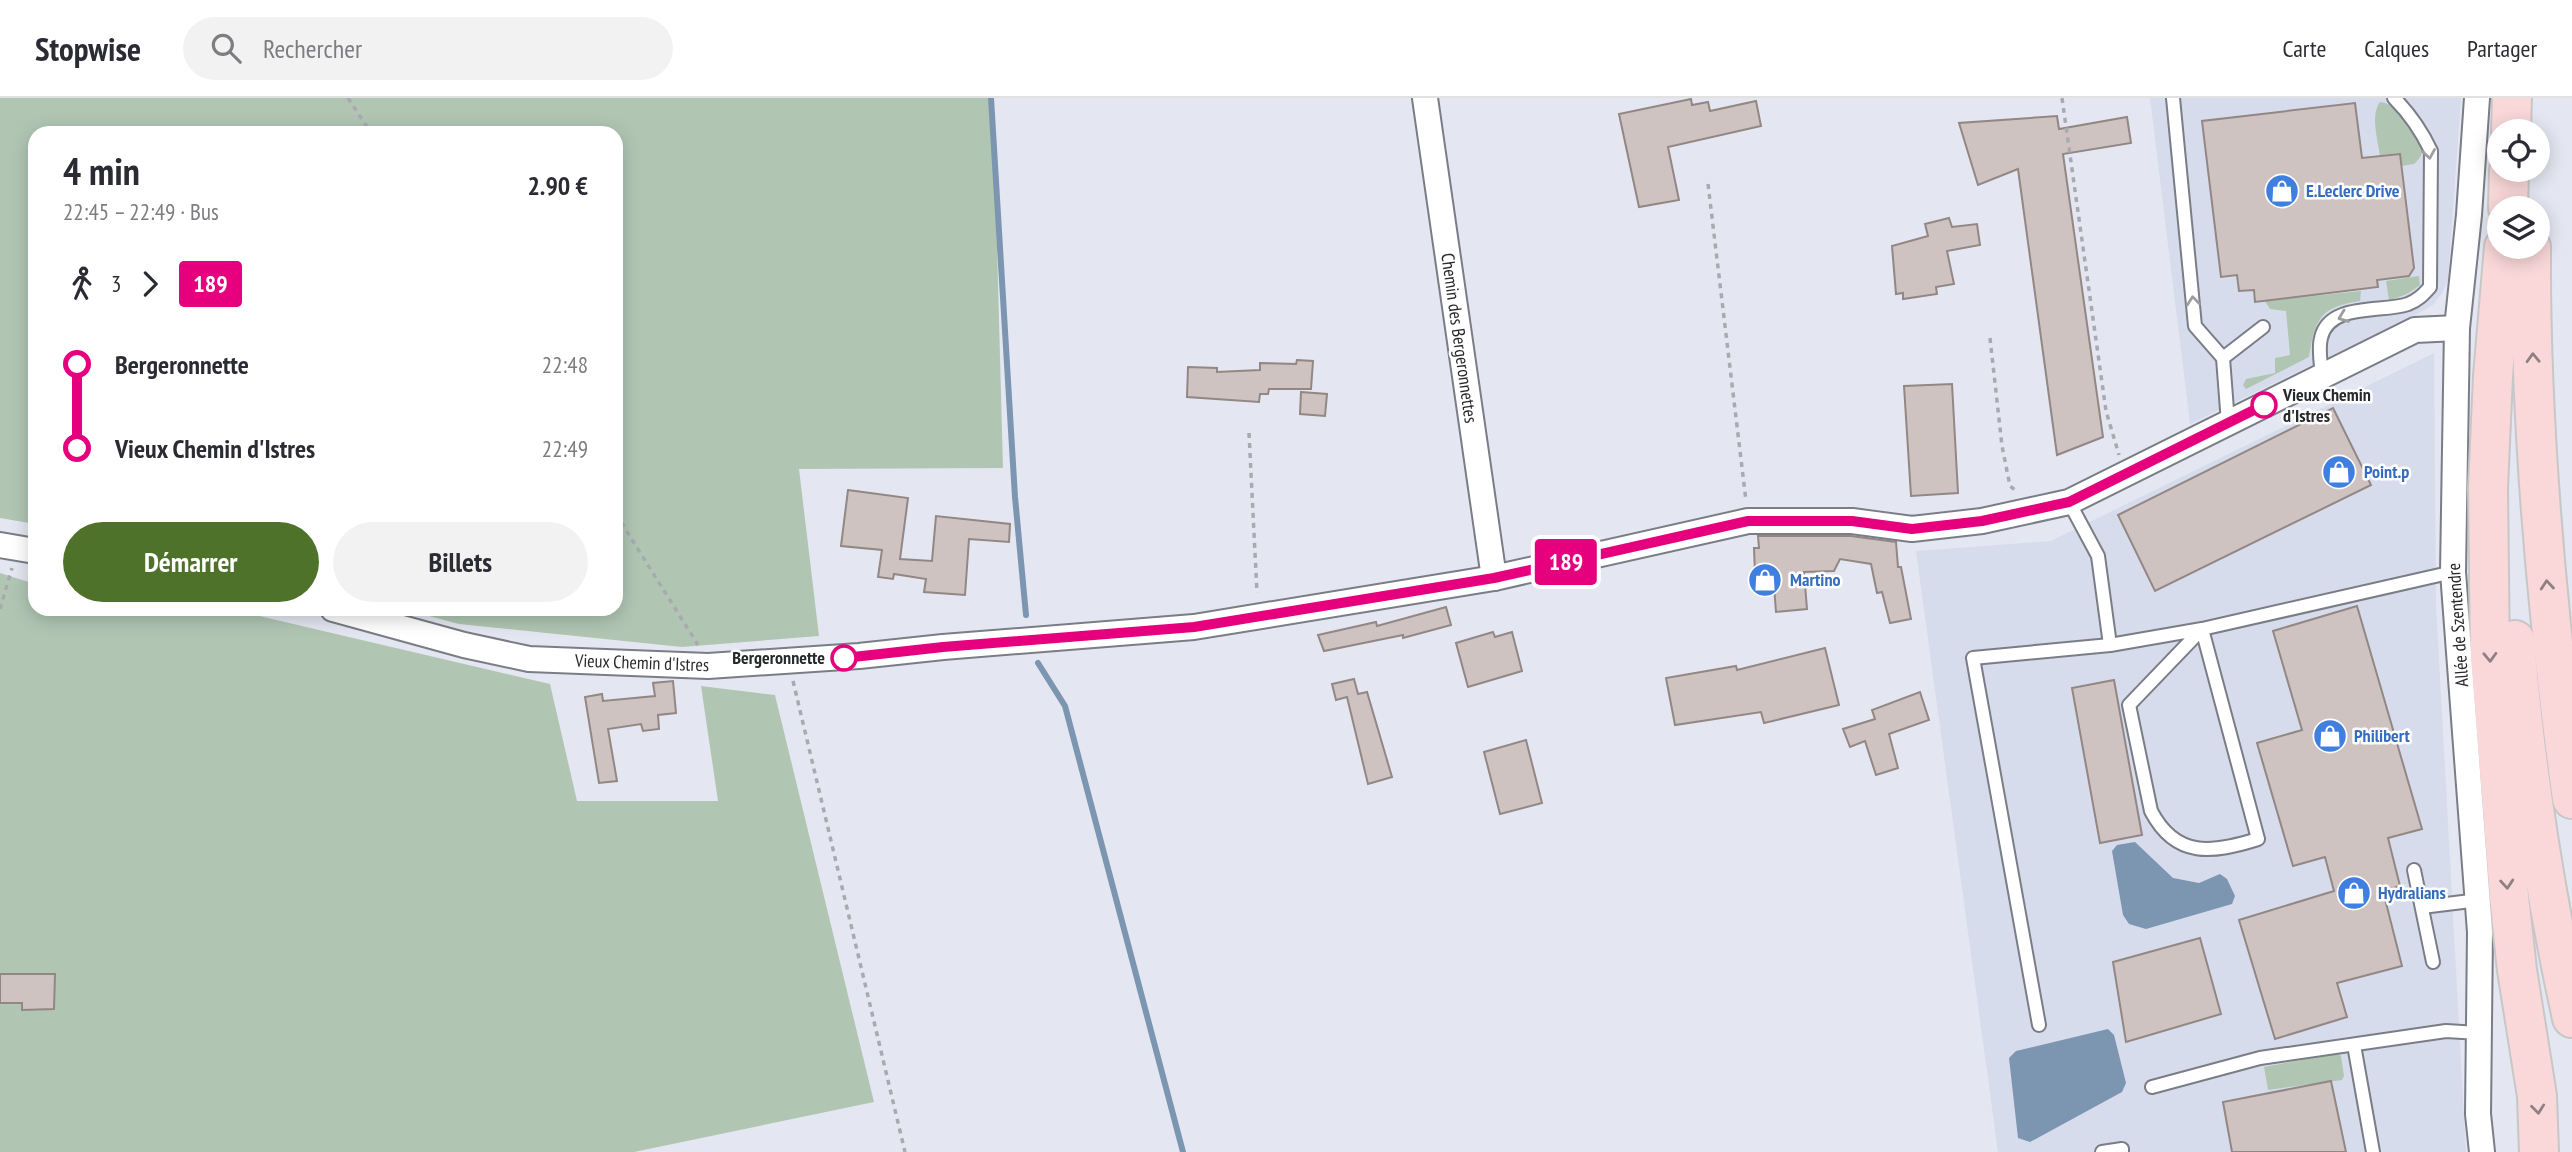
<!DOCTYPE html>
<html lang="fr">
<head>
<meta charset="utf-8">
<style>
	body { margin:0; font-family:"PT Sans Narrow",sans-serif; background:#f2f2f3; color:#2b2b33; height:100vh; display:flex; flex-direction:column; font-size:26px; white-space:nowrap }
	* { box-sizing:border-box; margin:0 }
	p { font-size:23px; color:#7c7c81 }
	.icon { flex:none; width:38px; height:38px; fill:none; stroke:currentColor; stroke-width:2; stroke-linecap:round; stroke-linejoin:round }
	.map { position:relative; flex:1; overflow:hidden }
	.side { position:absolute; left:28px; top:28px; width:595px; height:490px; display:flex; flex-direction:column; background:#fff; border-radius:21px; box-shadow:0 4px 18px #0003 }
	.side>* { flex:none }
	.badge { padding:0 14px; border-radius:5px; font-size:24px; line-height:46px }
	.fabs { position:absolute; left:2487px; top:21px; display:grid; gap:14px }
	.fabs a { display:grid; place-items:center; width:63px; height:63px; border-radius:50%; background:#fff; box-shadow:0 4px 18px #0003; font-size:35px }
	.map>.badge { position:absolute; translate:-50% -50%; box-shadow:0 0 0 4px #fff }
	.legs { display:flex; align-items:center; gap:10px; height:77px; padding:0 35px; font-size:23px }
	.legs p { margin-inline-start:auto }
	.head { display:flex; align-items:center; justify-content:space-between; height:119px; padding:0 35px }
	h1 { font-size:38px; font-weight:800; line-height:52px }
	.action { display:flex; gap:14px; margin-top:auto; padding:14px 35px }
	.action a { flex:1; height:80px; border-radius:42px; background:#4f722b; color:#fff; font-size:28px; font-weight:800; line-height:80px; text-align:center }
	.action a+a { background:#f2f2f3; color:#2b2b33 }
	ul { padding:0 35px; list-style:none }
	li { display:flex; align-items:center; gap:24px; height:84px; font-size:26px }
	li i { display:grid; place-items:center; width:10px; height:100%; margin:0 9px; background:currentColor }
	li i::after { content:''; width:18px; height:18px; margin:-9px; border:5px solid; border-radius:50%; background:#fff }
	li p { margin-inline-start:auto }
	li:first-child i { background:linear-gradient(#0000 50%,currentColor 0) }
	li:last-child i { background:linear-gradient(currentColor 50%,#0000 0) }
	header { display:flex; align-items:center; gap:42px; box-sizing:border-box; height:98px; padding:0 35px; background:#fff; border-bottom:2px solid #e1e1e2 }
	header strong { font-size:33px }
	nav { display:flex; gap:38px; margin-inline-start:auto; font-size:24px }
	.search { width:490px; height:63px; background:#f2f2f3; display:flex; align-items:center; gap:18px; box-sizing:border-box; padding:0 24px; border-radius:38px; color:#7c7c81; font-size:26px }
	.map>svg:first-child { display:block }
	.built { fill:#d6dcec }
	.green { fill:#b0c6b3 }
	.water { fill:#7c95b0 }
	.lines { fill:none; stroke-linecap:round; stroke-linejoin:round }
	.stream { stroke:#7c95b0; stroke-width:6 }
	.building { fill:#cec3c0; stroke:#928784; stroke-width:2 }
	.service-casing { stroke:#7a7d85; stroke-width:16 }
	.minor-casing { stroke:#7a7d85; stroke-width:28 }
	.primary-casing { stroke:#c7c7c8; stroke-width:42 }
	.path { stroke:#a8aab2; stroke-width:3.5; stroke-dasharray:5 5; stroke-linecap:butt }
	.service { stroke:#fff; stroke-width:12 }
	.minor { stroke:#fff; stroke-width:24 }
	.primary { stroke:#fad8d9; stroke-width:38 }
	.oneway { stroke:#9e9ea0 }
	.oneway2 { stroke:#908082 }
	.line-1-casing { stroke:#fff; stroke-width:16 }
	.line-1 { stroke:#e6007e; stroke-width:10 }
	.stop-1-dot { fill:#fff; stroke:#e6007e; stroke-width:3.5 }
	.labels { text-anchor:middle; stroke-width:5; stroke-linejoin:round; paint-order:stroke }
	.shop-label { font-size:18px; font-weight:bold; fill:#366cbe; stroke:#fff; text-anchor:start }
	.street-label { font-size:18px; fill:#27282b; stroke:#fff }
	.stop-label { font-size:18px; font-weight:bold; fill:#27282b; stroke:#fff; text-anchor:start }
</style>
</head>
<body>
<header>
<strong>Stopwise</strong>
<div class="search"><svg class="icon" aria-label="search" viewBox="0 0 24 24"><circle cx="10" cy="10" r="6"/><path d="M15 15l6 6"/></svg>Rechercher</div>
<nav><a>Carte</a><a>Calques</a><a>Partager</a></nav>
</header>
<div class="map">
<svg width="2572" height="1054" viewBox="0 0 2572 1054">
	<rect width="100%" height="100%" fill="#e4e7f1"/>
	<g class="built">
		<polygon points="2150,0 2461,0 2448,182 2442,195 2433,207 2415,217 2190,326"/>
		<polygon points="2434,255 2436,507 2466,1054 1998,1054 1916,453 2051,443"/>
	</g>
	<g class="green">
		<polygon points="0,0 993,0 1003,370 799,371 819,538 682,549 459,526 403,511 616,511 616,35 35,35 35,426 0,420"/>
		<path d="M2380,4c17,1 48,36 41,54 0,0 -6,8 -7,8l-13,2 -1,-12 -20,2c-2,-16 -10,-41 0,-54z"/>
		<path d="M2419,178l1,9c-10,8 -18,12 -31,15l-3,-19z"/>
		<path d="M2361,193l-1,10c-40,6 -45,18 -51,56l-63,32 -3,-4 3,-6 29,-6v-15l15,-3 -4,-44 -16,-2 -5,-8z"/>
		<polygon points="0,475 35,486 35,511 230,511 550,586 577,703 718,703 701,588 775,597 874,1004 634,1054 0,1054"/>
		<polygon points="2337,955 2341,958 2344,978 2342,982 2268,992 2264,969"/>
	</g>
	<g class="water">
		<polygon points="2135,744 2173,780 2199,785 2220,776 2227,781 2235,798 2232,806 2146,831 2129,826 2123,817 2112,753 2117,747"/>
		<polygon points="2108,931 2114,937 2126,985 2122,994 2030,1044 2018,1040 2009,960 2016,953"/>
	</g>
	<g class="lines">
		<g class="stream">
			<polyline points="991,0 1015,399 1026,517"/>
			<polyline points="1038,565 1065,608 1183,1054"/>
		</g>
	</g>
	<g class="building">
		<polygon points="1691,1 1692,7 1708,4 1710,13 1756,3 1761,28 1668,49 1679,102 1639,109 1619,16"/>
		<polygon points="2355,5 2362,60 2400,56 2414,170 2409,178 2377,182 2378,189 2255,204 2254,192 2239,193 2237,177 2221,179 2202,23"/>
		<polygon points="2057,18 2059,31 2127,19 2131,45 2063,56 2103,339 2057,357 2018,71 1978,87 1959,25"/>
		<polygon points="1949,120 1952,129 1977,126 1980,147 1947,153 1954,186 1936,189 1937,196 1903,201 1903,195 1896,196 1892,148 1928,138 1925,126"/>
		<polygon points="1297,262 1313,263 1311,291 1269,291 1268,296 1260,296 1259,304 1187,299 1188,269 1217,270 1217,274 1260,272 1260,265 1296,266"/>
		<polygon points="1952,286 1958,395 1911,398 1904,288"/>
		<polygon points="1301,294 1327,296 1325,318 1300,316"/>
		<polygon points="2333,310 2371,387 2155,493 2118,417"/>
		<polygon points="848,392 908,400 900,461 932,463 936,418 1010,426 1009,444 969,441 965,497 924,494 926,481 894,476 893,481 878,479 882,452 841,448"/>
		<polygon points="1758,438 1851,438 1896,444 1898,469 1901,469 1911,521 1890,525 1882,494 1877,495 1871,466 1840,461 1834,473 1804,474 1807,511 1776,514 1773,475 1755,476 1754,450 1759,450"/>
		<polygon points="2357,508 2422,731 2388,740 2400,788 2383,793 2402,868 2337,885 2347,919 2275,941 2239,822 2334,793 2325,759 2293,768 2257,645 2302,632 2273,533"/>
		<polygon points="1446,509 1451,527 1403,540 1403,537 1324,553 1318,537 1376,524 1377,528"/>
		<polygon points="1493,534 1495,539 1512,534 1522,573 1468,589 1456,545"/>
		<polygon points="1825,550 1839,607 1764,625 1761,614 1675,627 1666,580 1736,568 1737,572"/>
		<polygon points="1354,581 1358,596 1367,594 1392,679 1368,686 1347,599 1336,602 1332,586"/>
		<polygon points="2114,582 2142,737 2100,745 2072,590"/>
		<polygon points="673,583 676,615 658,617 659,631 643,633 641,626 608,631 617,683 599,685 585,599 602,596 603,603 655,598 653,585"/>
		<polygon points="1920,594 1929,622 1889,636 1898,670 1876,677 1865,643 1850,649 1843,631 1875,621 1872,612"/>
		<polygon points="1526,642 1542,705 1500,716 1484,654"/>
		<polygon points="2200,840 2221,916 2126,944 2113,864"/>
		<polygon points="0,876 55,876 54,911 22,912 22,905 0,905"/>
		<polygon points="2331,983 2346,1054 2232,1054 2223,1004"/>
	</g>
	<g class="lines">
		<g class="service-casing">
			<g id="service">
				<polyline points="2173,0 2195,228 2223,260"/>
				<path d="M2322,278c-1,-12 -4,-27 -1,-38 8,-36 62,-25 87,-34 10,-4 15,-9 22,-17l1,-136c-10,-21 -21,-37 -37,-53"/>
				<polyline points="2228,325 2223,260 2263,229"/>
				<path d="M2069,404l29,54 12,89 92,-16 56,210c-45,14 -82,20 -107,-28l-22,-106 73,-76 251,-57"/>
				<polyline points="2414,772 2433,864"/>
				<polyline points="2422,809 2479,802"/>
				<polyline points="2039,927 1973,560 2110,547"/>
				<polyline points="2354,947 2373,1054"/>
				<polyline points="2152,989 2260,960 2446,933 2479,935"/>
				<polyline points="2102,1054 2122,1051 2122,1054"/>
			</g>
		</g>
		<g class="minor-casing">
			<g id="minor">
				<polyline points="1425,0 1494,480"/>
				<polyline points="2477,0 2469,117 2457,230 2453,474 2480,834 2478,1016 2482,1054"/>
				<polyline points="0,447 35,453"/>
				<polyline points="333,511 464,547 529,561 708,568 859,558 943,549 1194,529 1494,480 1748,423 1852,423 1912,431 1982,423 2069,404 2415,232 2457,230"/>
			</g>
		</g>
		<g class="primary-casing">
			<g id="primary">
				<polyline points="2511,33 2512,0"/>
				<polyline points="2508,110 2509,72"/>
				<polyline points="2504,149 2493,278 2488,390 2490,558 2509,798 2517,872 2537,998 2539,1054"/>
				<path d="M2531,149c-1,185 16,369 41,552"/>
				<path d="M2515,542c10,127 30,254 57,378"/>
			</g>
		</g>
		<g class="path">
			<polyline points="348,0 371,35"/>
			<polyline points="2062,0 2106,313 2119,357"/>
			<polyline points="1708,86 1746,403"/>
			<polyline points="1990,240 2002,348 2010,388 2015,392"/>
			<polyline points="1249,335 1257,495"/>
			<polyline points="616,416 698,547"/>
			<polyline points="0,511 12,470"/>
			<polyline points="793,583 905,1054"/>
		</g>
		<use href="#service" class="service"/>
		<use href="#minor" class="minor"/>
		<use href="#primary" class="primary"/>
	</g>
	<defs><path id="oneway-chevron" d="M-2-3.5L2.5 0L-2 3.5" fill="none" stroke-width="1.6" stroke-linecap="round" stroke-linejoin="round" transform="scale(1.75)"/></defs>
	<g class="oneway">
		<use href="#oneway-chevron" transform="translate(2429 56) rotate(81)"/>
		<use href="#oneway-chevron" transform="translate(2193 203) rotate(-96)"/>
		<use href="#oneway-chevron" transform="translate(2343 219) rotate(159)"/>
	</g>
	<g class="oneway2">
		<use href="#oneway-chevron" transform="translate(2533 260) rotate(-92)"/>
		<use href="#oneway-chevron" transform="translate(2547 487) rotate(-95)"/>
		<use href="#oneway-chevron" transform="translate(2490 559) rotate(88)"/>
		<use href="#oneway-chevron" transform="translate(2507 786) rotate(85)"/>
		<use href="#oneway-chevron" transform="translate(2538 1011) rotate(84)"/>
	</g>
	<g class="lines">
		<g class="line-1-casing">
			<polyline id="line-1" points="844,560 943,549 1194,529 1494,480 1748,423 1852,423 1912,431 1982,423 2069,404 2264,307"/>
		</g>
		<use href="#line-1" class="line-1"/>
	</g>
	<defs>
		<g id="shop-disc" transform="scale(1.75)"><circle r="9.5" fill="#3f7fe0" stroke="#fff"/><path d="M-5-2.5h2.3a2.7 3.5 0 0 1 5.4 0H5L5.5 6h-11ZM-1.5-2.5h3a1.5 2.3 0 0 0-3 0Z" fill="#fff"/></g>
	</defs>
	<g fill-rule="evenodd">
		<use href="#shop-disc" x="2282" y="93"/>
		<use href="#shop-disc" x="2339" y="374"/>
		<use href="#shop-disc" x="1765" y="482"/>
		<use href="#shop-disc" x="2330" y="638"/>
		<use href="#shop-disc" x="2354" y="795"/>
	</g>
	<g class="stop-1-dot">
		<circle cx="2264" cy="307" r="12"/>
		<circle cx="844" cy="560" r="12"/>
	</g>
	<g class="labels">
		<g class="shop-label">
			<text x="2306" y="99">E.Leclerc Drive</text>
			<text x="2364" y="380">Point.p</text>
			<text x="1790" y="488">Martino</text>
			<text x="2354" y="644">Philibert</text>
			<text x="2378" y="801">Hydralians</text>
		</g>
		<g class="street-label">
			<text transform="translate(1459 240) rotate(82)" y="6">Chemin des Bergeronnettes</text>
			<text transform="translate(2458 527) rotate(-94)" y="6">Allée de Szentendre</text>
			<text transform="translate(642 565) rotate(2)" y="6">Vieux Chemin d'Istres</text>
		</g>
		<g class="stop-label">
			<text x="2283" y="303">Vieux Chemin<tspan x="2283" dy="21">d'Istres</tspan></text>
			<text x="825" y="566" text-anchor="end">Bergeronnette</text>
		</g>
	</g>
</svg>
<div class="fabs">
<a><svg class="icon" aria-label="locate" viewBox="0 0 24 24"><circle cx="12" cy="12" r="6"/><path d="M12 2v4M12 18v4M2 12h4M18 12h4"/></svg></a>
<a><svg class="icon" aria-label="layers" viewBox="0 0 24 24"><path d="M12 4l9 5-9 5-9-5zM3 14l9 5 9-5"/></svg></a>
</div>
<b class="badge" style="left:1566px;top:464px;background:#e6007e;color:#fff">189</b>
<section class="side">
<div class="head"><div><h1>4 min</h1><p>22:45 – 22:49 · Bus</p></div><b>2.90 €</b></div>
<div class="legs"><svg class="icon" aria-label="walk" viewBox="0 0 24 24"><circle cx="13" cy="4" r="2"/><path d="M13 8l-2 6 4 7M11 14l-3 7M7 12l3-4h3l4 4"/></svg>3<svg class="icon" aria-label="forward" viewBox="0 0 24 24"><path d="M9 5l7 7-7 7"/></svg><b class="badge" style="background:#e6007e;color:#fff">189</b></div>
<ul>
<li><i style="color:#e6007e"></i><b>Bergeronnette</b><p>22:48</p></li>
<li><i style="color:#e6007e"></i><b>Vieux Chemin d'Istres</b><p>22:49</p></li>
</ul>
<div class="action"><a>Démarrer</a><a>Billets</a></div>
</section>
</div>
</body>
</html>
